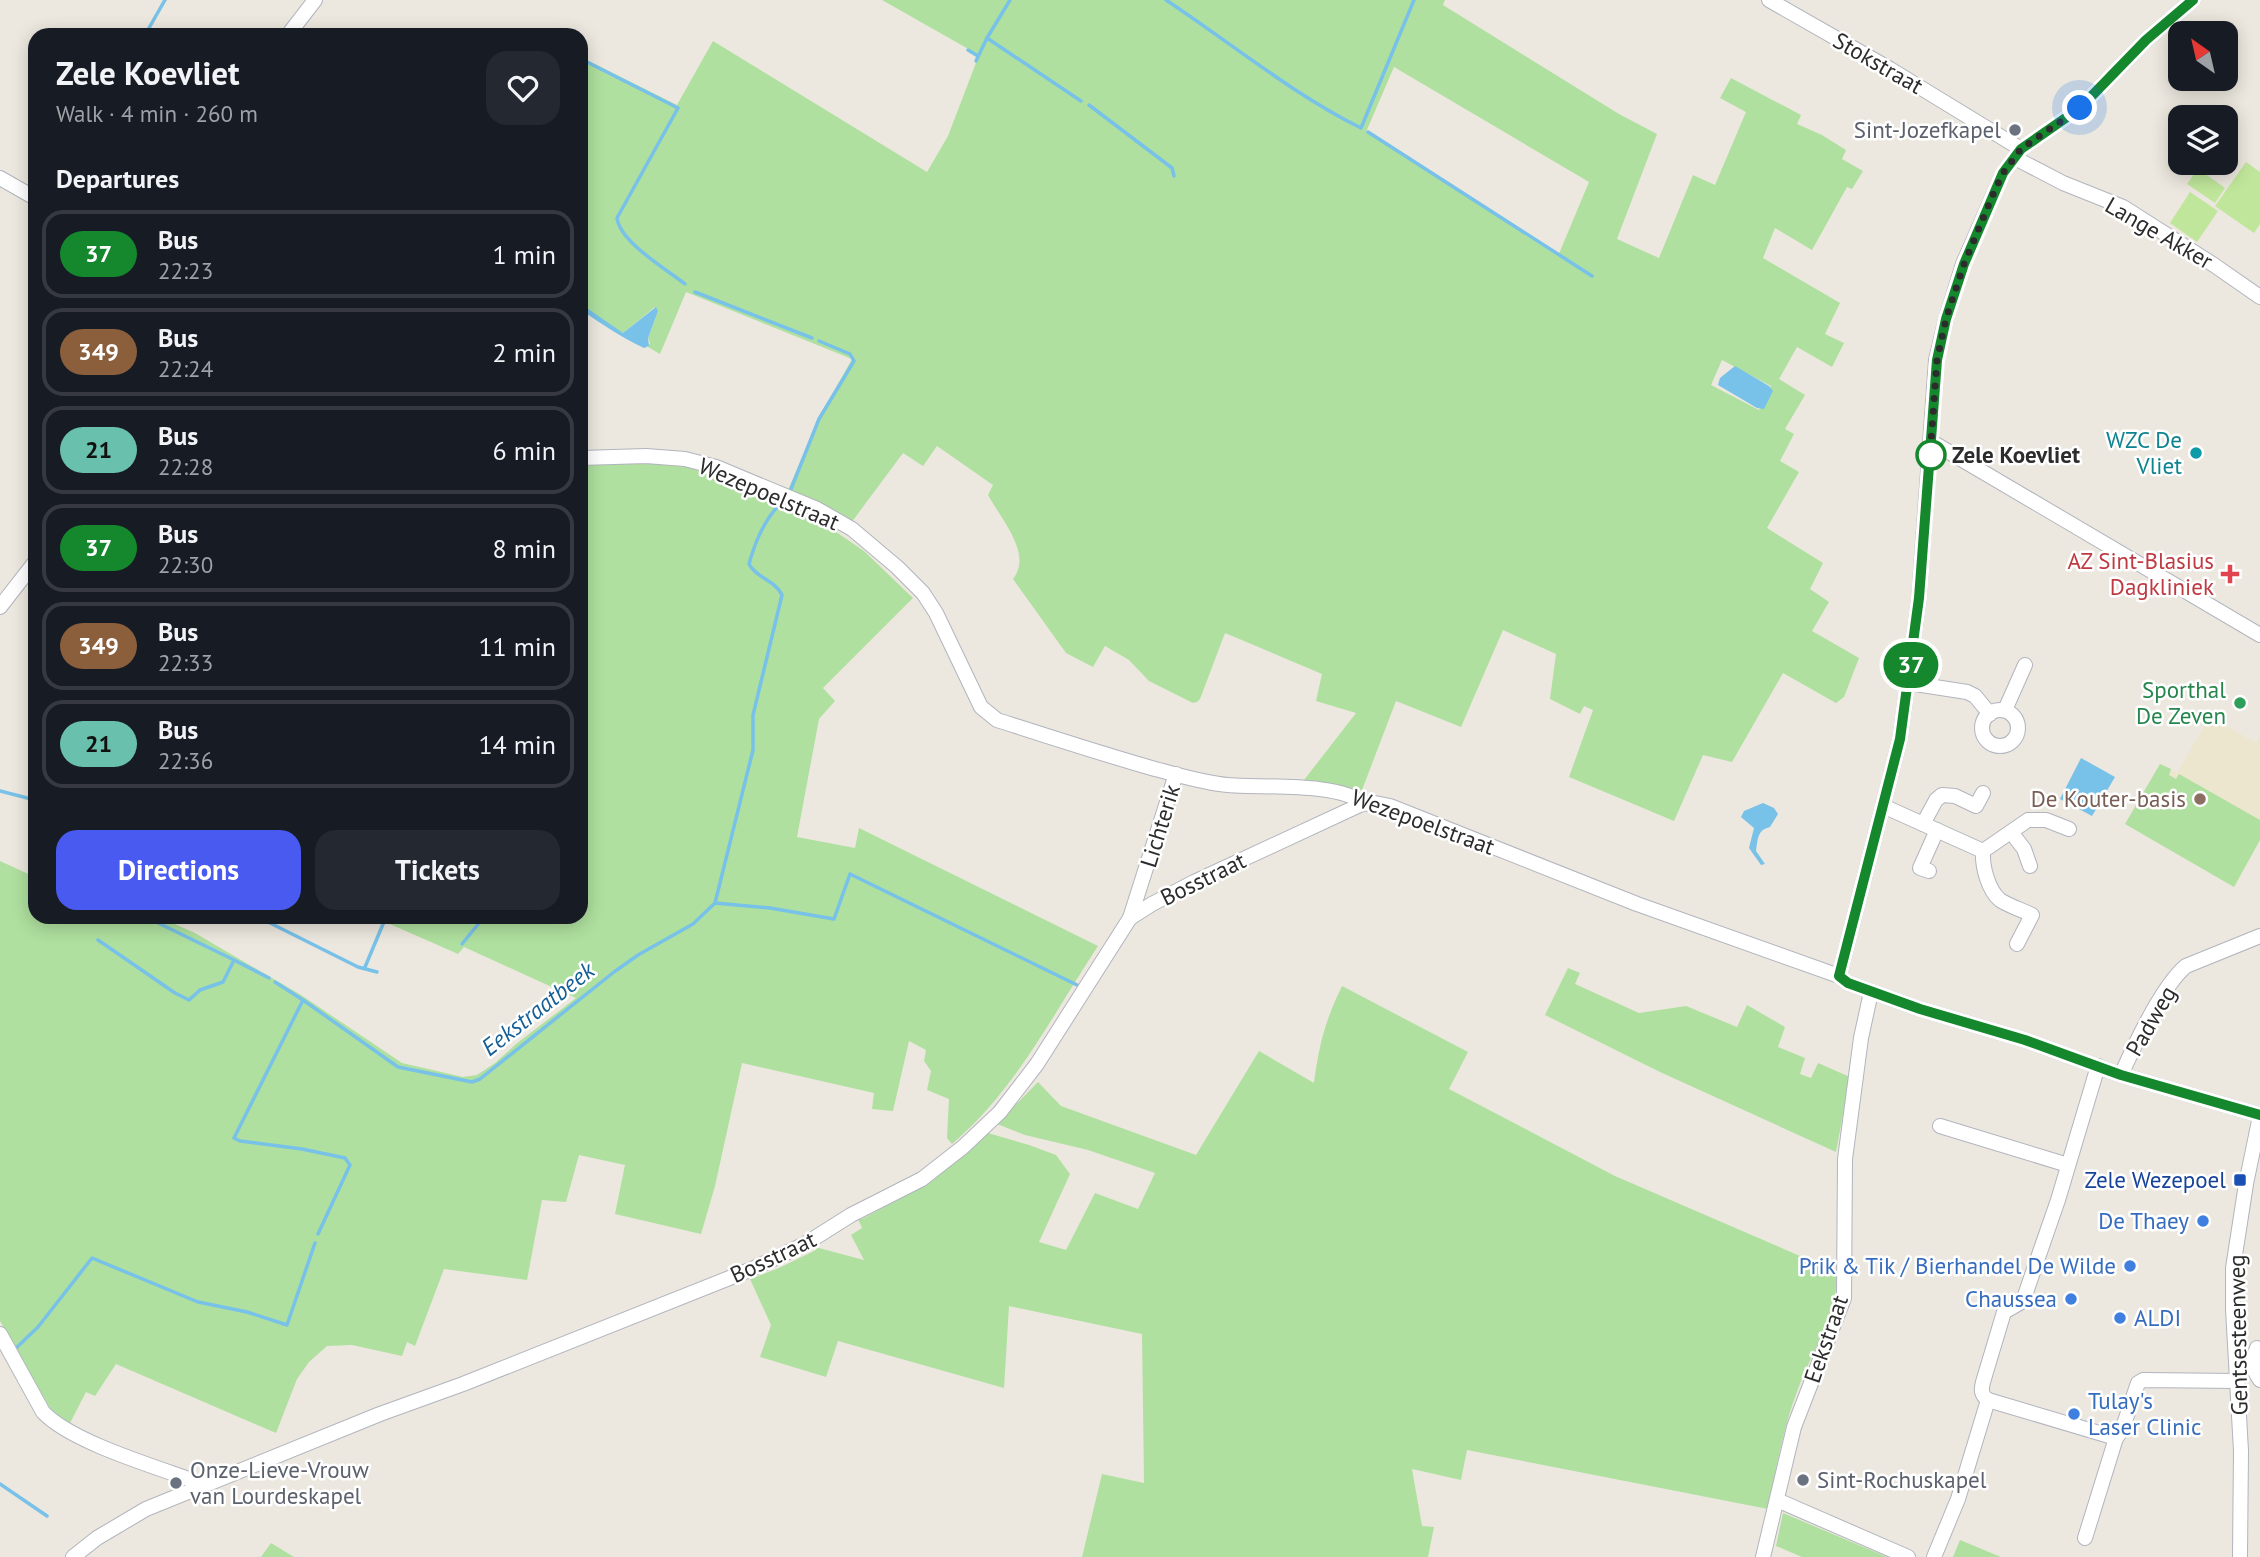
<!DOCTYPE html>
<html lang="en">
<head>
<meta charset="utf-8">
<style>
	body { margin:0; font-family:"PT Sans",sans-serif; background:#242831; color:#f1f3f6; height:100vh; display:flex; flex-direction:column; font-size:26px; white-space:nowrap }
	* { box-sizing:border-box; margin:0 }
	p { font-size:23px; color:#9ea1a6 }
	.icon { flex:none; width:38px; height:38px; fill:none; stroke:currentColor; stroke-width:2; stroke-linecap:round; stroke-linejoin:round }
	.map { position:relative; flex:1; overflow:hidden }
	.panel { position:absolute; left:28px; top:28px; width:560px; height:896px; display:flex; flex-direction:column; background:#171b24; border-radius:21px; box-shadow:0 4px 18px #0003 }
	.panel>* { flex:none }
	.badge { padding:0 14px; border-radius:23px; font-size:24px; line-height:46px }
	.needle { width:46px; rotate:326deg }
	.fabs { position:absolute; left:2168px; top:21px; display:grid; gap:14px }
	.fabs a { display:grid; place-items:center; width:70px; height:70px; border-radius:14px; background:#171b24; box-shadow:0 4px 18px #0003; font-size:35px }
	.you { position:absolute; width:35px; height:35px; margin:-18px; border:5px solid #fff; border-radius:50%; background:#1a73e8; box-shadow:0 0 0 10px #1a73e833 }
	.map>.badge { position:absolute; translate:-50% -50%; box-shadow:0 0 0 4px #fff }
	h2 { padding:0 28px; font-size:26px; line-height:63px }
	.round { display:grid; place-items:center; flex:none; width:74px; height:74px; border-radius:21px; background:#242831 }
	.head { display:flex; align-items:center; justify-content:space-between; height:119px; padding:0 28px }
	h1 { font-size:33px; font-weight:600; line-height:52px }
	.cta { display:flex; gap:14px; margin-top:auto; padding:14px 28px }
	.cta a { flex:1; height:80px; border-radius:21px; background:#495af0; color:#fff; font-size:28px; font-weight:600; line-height:80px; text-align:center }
	.cta a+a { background:#242831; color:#f1f3f6 }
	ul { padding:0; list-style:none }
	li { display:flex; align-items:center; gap:21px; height:88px; margin:0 14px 10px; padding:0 14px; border:4px solid #363941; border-radius:21px }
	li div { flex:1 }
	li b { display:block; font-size:26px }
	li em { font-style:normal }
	li .badge { min-width:77px; font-weight:700; text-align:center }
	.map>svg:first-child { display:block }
	.education { fill:#ede6cf }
	.green { fill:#afe09f; fill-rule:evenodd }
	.pitch { fill:#c0e69b }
	.water { fill:#78c1e8 }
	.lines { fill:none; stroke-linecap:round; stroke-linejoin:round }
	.stream { stroke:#78c1e8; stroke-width:3.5 }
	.minor-casing { stroke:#b2b4be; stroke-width:16 }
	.minor { stroke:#fff; stroke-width:14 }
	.line-casing { stroke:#fff; stroke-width:16 }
	.line { stroke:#15882e; stroke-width:10 }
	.walk { stroke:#2c2c2c; stroke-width:7; stroke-dasharray:0 12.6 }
	.worship-dot { fill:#6b7280; stroke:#fff; stroke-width:2.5 }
	.culture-dot { fill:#0f9aa8; stroke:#fff; stroke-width:2.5 }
	.stop-dot { fill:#fff; stroke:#15882e; stroke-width:3.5 }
	.health-dot { fill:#e0444e; stroke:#fff; stroke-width:2.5 }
	.leisure-dot { fill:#2e9e5b; stroke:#fff; stroke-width:2.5 }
	.education-dot { fill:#8d6e63; stroke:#fff; stroke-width:2.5 }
	.transit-dot { fill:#1a4fb4; stroke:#fff; stroke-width:2.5 }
	.shop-dot { fill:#3f7fe0; stroke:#fff; stroke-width:2.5 }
	.labels { text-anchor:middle; stroke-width:5; stroke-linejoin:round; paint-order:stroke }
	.street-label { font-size:23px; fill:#2c2c2c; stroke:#fff }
	.worship-label { font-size:23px; fill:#5b616d; stroke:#fff; text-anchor:start }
	.culture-label { font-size:23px; fill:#0d838f; stroke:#fff; text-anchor:end }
	.stop-label { font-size:23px; font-weight:bold; fill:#2c2c2c; stroke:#fff; text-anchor:start }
	.health-label { font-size:23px; fill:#be3a42; stroke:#fff; text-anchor:end }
	.leisure-label { font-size:23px; fill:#27864d; stroke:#fff; text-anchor:end }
	.education-label { font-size:23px; fill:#785e54; stroke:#fff; text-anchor:end }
	.transit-label { font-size:23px; fill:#164399; stroke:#fff; text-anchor:end }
	.shop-label { font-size:23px; fill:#366cbe; stroke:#fff; text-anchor:end }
	.water-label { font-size:24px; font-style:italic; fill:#155f96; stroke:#fff }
</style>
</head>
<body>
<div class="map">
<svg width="2260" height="1557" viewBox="0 0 2260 1557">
	<rect width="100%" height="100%" fill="#ece8df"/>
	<polygon class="education" points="2209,718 2218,725 2220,722 2256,743 2260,736 2260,840 2234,887 2125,824 2160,764 2177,773"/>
	<g class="green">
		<path d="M882,0h563l-2,5 176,109 38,20 -40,105 42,19 34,-83 22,10 31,-73 -26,-14 11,-20 70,37 -4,9 25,11 24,15 -4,9 21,12 -11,18 -5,-2 -35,63 -37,-22 -12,30 77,45 -15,31 19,9 -12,24 -35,-20 -18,32 26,16 -20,34 9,5 -14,27 19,11 -32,56 56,35 -13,26 19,13 -17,29 47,27 -15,39 -8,6 -53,-30 -51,89 -29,-7 -29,66 -105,-44 24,-67 -9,-4 -4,8 -30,-15 6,-45 -53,-24 -42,97 -65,-26 -34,89 -58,-10 52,-67 -40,-12 6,-27 -97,-41 -25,66 -3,3 -4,1 -44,-22 -20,-21 -24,-14 -12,21 -27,-14 -53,-74c20,-25 -12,-60 -25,-84l5,-10 -56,-39 -14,20 -20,-13 -52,70 -63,-33 31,-72 33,-59 -166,-67 -26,62 -12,-7 2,-4 -2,-5 10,-27 -3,-4 -32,26 -42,-25v-251l96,48 36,-64 214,131 21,-36 31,-81zM1394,67l195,115 -31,74 -192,-124zM1722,360l49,26 -12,24 -48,-25z"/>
		<path d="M639,461l49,6 90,35 48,23 38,26 49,47 -90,90 12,13 -16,18 -22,118 58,11 4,-20 239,118c-45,68 -83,145 -146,198l-5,-6 2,-39 -22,-9 4,-19 -7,-10 2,-11 -17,-9 -16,70 -21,-2 2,-16 -132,-30 -27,123 -14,48 -86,-20 10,-49 -46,-10 -13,47 -24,-2 -15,80 -83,-11 -29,77 -8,-4 -5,14 -50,-11 -25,1 -18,16 -12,17 -21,54 -160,-69 -21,32 -9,-4 -17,33 -19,-17 -50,-87v-460l35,16v40h124l36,16 106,62 101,68 61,14 14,-2 18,-12 21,-19 60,-46 -112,-51 -6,7 -75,-33 1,-4h197v-451z"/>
		<polygon points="2160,764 2171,769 2169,775 2176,779 2179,774 2260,820 2260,840 2234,887 2125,824"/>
		<polygon points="1568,968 1580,973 1575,984 1639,1013 1686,1006 1737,1027 1747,1005 1785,1027 1778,1047 1805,1058 1800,1074 1811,1078 1818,1063 1850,1077 1836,1152 1660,1072 1545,1015"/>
		<path d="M1342,986l126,66 -19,37 166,87 222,96c1,43 -25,78 -39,117 -15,39 -22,80 -30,120l-301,-59 -6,30 -49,-11 10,57 12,1 -6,30h-346l20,-83 42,9 -2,-149 -133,-28 -5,82 -166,-47 -12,36 -66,-20 11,-32 -21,-46 29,-11 37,-18 -1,-3 49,13 -13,-25 11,-7 -4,-9h4l69,-37 57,-49 41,12 27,10 14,19 -31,68 27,8 29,-57 43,16 17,-36 -67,-23 -63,-15 -28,-11 41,-42 23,24 135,49 63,-104 55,32c5,-38 11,-62 28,-97z"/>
		<polygon points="1783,1513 1887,1557 1802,1557 1776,1546"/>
		<polygon points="1960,1540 2001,1557 1953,1557"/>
		<polygon points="271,1543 294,1557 261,1557"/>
	</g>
	<g class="pitch">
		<polygon points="2246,162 2260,172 2260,224 2254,233 2215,206"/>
		<polygon points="2198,169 2225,188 2215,203 2187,184"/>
		<polygon points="2190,192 2218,211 2197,242 2170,223"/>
	</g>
	<g class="water">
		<path d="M581,304l42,29 33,-26 2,4 -10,27 1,8 -5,2c-22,-10 -42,-24 -63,-38z"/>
		<polygon points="1735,366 1769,386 1773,391 1764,409 1757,408 1718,385 1720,378"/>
		<polygon points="2081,758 2115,777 2092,816 2060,799"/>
		<path d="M1763,803l11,5 4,6 -8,13c-13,3 -12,12 -14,24l9,13 -4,1 -12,-17 5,-20 -13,-11 3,-6z"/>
	</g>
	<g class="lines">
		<g class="stream">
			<polyline points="1010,0 987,38 1081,101"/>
			<path d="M1166,0c65,43 125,93 195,128l53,-128"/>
			<polyline points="145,35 165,0"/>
			<polyline points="968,50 978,56"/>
			<path d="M581,59l97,49 -61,110c3,24 49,51 68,66"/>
			<polyline points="976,61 987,38"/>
			<polyline points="1089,105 1172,168 1174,176"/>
			<polyline points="1368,132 1592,276"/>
			<polyline points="695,292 812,338"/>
			<polyline points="791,489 819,419 854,361 850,354 819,341"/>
			<polyline points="0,791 35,800"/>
			<polyline points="715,903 770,908 834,919 850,874 1077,985"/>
			<polyline points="146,917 234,960"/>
			<polyline points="258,917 358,967 377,972"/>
			<polyline points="100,921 101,917"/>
			<polyline points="98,940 175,993 189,1000 200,990 223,982 234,960 269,978"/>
			<polyline points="462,944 484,917"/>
			<polyline points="365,967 386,917"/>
			<polyline points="275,982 303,1000"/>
			<path d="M318,1234l32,-69 -5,-7 -43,-9 -62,-8 -6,-3 69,-138 95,67 74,15 8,-3 134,-107 24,-17 55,-31 22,-21 38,-153v-35l29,-120c-7,-15 -26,-17 -33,-31 6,-22 17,-47 33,-62"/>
			<polyline points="15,1349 38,1327 92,1258 198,1302 247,1312 287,1325 315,1243"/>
			<polyline points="0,1484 47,1516"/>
		</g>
		<g class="minor-casing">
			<g id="minor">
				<polyline points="1769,0 1890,69 2021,149"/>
				<polyline points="288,35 315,0"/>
				<polyline points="2015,158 2063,183 2123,207 2214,265 2260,297"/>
				<polyline points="0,178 35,198"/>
				<polyline points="1932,442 2260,635"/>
				<path d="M581,458l65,-2 39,3 31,8 101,42 35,20 45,38 26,26 13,20 45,94 16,13c53,17 105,34 158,49 24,6 49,14 73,16 29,3 116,-3 134,19"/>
				<polyline points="0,607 35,562"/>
				<polyline points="1909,683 1967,692 1975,696 1990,714"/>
				<polyline points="2005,710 2025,665"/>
				<circle cx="2000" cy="728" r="18"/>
				<polyline points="1883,806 1983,851"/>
				<polyline points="1923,824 1936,800 1942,795 1955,796 1976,806 1983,793"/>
				<polyline points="2011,832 2024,849 2030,866"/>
				<polyline points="1929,871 1920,868 1937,830"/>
				<polyline points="1130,918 1176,774"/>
				<path d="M2017,944l15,-29c-10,-5 -23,-9 -32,-15 -12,-10 -18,-34 -17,-49l45,-31h18l23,9"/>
				<polyline points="1839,976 1900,739 1919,598 1936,360 1946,319 1963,264 2003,173 2021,149 2080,108 2146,40 2193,0"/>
				<path d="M2121,1075c13,-29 42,-90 65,-109l74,-30"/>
				<polyline points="1940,1126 2068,1165"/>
				<path d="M0,1334l43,78c29,31 117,56 160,72"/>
				<path d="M2257,1348c-5,13 -5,21 3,32"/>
				<polyline points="1988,1400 2116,1438 2122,1430 2138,1383 2143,1380 2238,1381"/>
				<polyline points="1777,1500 1908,1557"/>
				<polyline points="2085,1538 2116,1438"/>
				<polyline points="73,1557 97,1538 146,1509 380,1414 463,1384 752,1269 805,1244 851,1215 922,1179 963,1147 1000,1112 1037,1064 1130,918 1152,904 1194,882 1362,804 1375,803 1390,806 1637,904 1839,976 1848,983 1920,1009 2025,1040 2121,1075 2260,1115"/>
				<polyline points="1763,1557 1794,1427 1844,1298 1845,1159 1861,1038 1871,992"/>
				<path d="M1934,1557l24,-58 30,-99c-7,-5 -7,-10 -5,-18l21,-70 19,-11 35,-101 40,-134"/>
				<polyline points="2240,1557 2241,1451 2233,1309 2233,1268 2246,1184 2260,1116"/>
			</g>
		</g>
		<use href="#minor" class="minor"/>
	</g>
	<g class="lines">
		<g class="line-casing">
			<polyline id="line" points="2193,0 2146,40 2080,108 2021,149 2003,173 1964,264 1946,319 1937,360 1919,598 1900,739 1839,976 1848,983 1920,1009 2025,1040 2121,1075 2260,1115"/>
		</g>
		<use href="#line" class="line"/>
		<polyline class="walk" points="1931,455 1938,446 1931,442 1937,360 1946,319 1964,264 1994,192 2003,173 2021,149 2080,108"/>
	</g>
	<g class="worship-dot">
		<circle cx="2015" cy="130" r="7"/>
		<circle cx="1803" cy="1480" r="7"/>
		<circle cx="176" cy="1483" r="7"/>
	</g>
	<circle class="culture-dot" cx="2196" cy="453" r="7"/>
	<circle class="stop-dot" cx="1931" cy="455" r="14"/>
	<path class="health-dot" d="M2226.5 563.5h7v7h7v7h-7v7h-7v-7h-7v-7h7z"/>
	<circle class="leisure-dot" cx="2240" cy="703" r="7"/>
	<circle class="education-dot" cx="2200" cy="799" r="7"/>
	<rect class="transit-dot" x="2233" y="1173" width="14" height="14" rx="3.5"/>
	<g class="shop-dot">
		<circle cx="2203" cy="1221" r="7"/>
		<circle cx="2130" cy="1266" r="7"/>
		<circle cx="2071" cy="1299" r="7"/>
		<circle cx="2120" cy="1318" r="7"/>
		<circle cx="2074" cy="1414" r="7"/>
	</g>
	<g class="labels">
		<g class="street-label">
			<text transform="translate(1878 63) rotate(30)" y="8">Stokstraat</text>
			<text transform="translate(2159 233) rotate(30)" y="8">Lange Akker</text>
			<text transform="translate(769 494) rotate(23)" y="8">Wezepoelstraat</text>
			<text transform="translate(1423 822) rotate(20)" y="8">Wezepoelstraat</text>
			<text transform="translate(1160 826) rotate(-73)" y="8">Lichterik</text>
			<text transform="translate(1203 879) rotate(-26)" y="8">Bosstraat</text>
			<text transform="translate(2151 1021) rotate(-60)" y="8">Padweg</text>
			<text transform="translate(773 1257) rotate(-25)" y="8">Bosstraat</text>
			<text transform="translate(2238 1335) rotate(-91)" y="8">Gentsesteenweg</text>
			<text transform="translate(1826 1339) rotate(-71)" y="8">Eekstraat</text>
		</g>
		<g class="worship-label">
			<text x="2001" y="138" text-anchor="end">Sint-Jozefkapel</text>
			<text x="190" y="1478">Onze-Lieve-Vrouw<tspan x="190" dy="26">van Lourdeskapel</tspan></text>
			<text x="1817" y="1488">Sint-Rochuskapel</text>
		</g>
		<g class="culture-label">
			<text x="2182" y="448">WZC De<tspan x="2182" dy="26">Vliet</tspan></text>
		</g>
		<g class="stop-label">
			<text x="1952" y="463">Zele Koevliet</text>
		</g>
		<g class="health-label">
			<text x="2214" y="569">AZ Sint-Blasius<tspan x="2214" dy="26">Dagkliniek</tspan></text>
		</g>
		<g class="leisure-label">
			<text x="2226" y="698">Sporthal<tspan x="2226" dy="26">De Zeven</tspan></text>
		</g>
		<g class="education-label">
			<text x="2186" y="807">De Kouter-basis</text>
		</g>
		<g class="transit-label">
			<text x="2226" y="1188">Zele Wezepoel</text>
		</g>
		<g class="shop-label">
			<text x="2189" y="1229">De Thaey</text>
			<text x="2116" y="1274">Prik &amp; Tik / Bierhandel De Wilde</text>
			<text x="2057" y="1307">Chaussea</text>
			<text x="2134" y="1326" text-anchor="start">ALDI</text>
			<text x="2088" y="1409" text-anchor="start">Tulay's<tspan x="2088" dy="26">Laser Clinic</tspan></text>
		</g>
		<g class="water-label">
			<text transform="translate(538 1009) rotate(-38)" y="8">Eekstraatbeek</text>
		</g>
	</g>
</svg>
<div class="fabs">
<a><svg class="needle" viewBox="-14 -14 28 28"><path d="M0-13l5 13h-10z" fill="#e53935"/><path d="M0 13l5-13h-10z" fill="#9ea1a6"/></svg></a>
<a><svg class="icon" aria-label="layers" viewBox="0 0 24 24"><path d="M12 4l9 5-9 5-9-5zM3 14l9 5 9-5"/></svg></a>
</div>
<div class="you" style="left:2080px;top:108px"></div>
<b class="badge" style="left:1911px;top:665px;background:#15882e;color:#fff">37</b>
<section class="panel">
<div class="head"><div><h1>Zele Koevliet</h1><p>Walk · 4 min · 260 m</p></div><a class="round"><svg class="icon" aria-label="heart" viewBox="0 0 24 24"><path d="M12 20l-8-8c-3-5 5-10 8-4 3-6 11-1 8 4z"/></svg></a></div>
<h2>Departures</h2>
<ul>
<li><span class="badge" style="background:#15882e;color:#fff">37</span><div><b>Bus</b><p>22:23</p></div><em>1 min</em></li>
<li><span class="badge" style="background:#8b5e3c;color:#fff">349</span><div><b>Bus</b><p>22:24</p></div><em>2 min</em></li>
<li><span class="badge" style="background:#69c0ac;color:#111">21</span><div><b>Bus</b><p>22:28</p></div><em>6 min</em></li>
<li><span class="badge" style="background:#15882e;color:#fff">37</span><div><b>Bus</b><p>22:30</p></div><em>8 min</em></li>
<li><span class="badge" style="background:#8b5e3c;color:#fff">349</span><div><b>Bus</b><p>22:33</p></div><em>11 min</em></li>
<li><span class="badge" style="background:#69c0ac;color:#111">21</span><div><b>Bus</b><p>22:36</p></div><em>14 min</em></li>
</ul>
<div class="cta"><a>Directions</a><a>Tickets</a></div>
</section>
</div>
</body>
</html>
